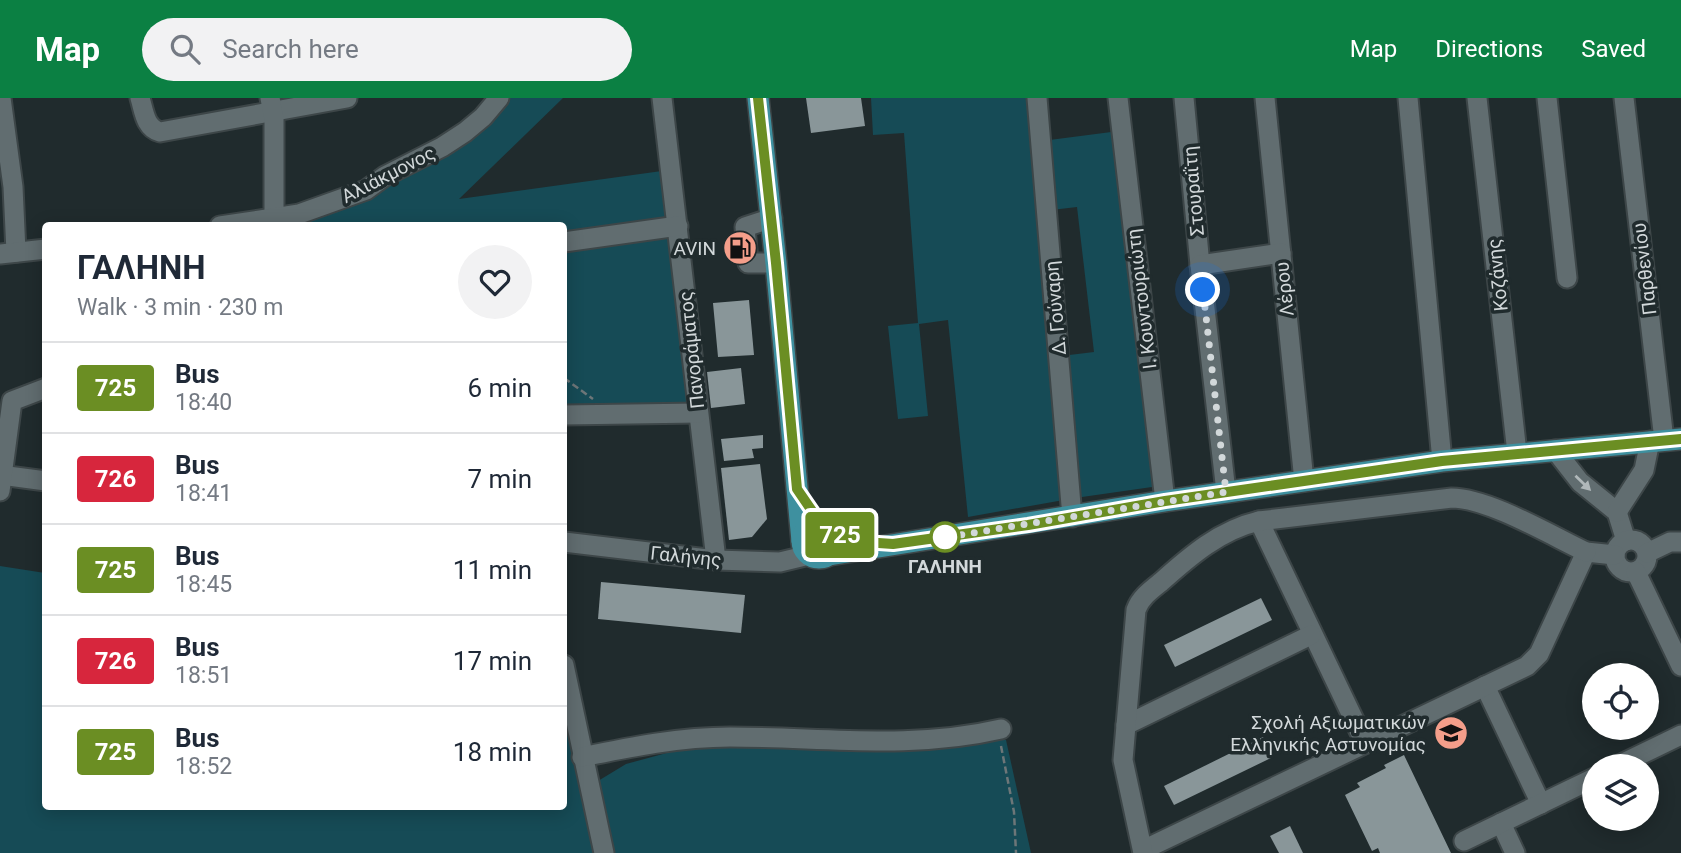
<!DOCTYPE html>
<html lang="en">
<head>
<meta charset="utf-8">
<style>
	body { margin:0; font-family:Roboto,sans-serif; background:#f2f2f3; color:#1f2937; height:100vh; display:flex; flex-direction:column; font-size:26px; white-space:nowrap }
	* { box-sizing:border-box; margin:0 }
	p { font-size:23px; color:#747a83 }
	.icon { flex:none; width:38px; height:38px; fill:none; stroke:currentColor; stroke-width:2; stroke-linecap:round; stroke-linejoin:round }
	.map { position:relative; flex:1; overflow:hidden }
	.panel { position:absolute; left:42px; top:124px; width:525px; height:588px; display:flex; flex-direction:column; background:#fff; border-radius:7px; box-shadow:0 4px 18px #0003 }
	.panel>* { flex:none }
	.badge { padding:0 14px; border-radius:5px; font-size:24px; line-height:46px }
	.tools { position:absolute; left:1582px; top:565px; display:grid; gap:14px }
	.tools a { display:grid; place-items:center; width:77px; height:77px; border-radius:50%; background:#fff; box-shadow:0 4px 18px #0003; font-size:35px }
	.you { position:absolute; width:35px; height:35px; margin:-18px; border:5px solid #fff; border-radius:50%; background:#1a73e8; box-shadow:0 0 0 10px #1a73e833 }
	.map>.badge { position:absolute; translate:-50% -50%; box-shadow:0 0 0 4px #fff }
	.round { display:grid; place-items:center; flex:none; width:74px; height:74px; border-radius:37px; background:#f2f2f3 }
	.overview { display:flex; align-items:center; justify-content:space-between; height:119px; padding:0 35px }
	h1 { font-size:33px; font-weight:700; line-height:52px }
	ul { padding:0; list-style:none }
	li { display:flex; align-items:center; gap:21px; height:91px; padding:0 35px; border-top:2px solid #e0e1e3 }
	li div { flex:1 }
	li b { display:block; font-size:26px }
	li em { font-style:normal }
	li .badge { min-width:77px; font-weight:700; text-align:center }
	header { display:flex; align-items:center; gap:42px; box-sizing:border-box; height:98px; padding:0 35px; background:#0b8043; color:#fff }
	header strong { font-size:33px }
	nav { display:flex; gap:38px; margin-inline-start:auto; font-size:24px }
	.search { width:490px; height:63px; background:#f2f2f3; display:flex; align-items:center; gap:18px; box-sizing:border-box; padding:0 24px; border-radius:38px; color:#747a83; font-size:26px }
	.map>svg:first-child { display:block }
	.green { fill:#164b56; fill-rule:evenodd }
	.building { fill:#899699 }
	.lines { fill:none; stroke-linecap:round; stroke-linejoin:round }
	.minor-casing { stroke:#3d4648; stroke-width:23 }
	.major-casing { stroke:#3d4648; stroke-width:24 }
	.path { stroke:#6d7678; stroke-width:2.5; stroke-dasharray:7 3.5; stroke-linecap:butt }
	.minor { stroke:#616d70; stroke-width:19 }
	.major { stroke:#3e909f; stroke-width:21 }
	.oneway { fill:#b0b8ba }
	.line-casing { stroke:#fff; stroke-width:16 }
	.line { stroke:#6b8e23; stroke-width:10 }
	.walk { stroke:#d2d8da; stroke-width:7; stroke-dasharray:0 12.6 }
	.stop-dot { fill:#fff; stroke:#6b8e23; stroke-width:3.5 }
	.labels { text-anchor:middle; stroke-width:7; stroke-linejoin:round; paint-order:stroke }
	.street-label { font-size:19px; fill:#d2d8da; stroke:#202b2d }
	.poi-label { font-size:19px; fill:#d2d8da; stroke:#202b2d; text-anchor:end }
	.stop-label { font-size:19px; font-weight:bold; fill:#d2d8da; stroke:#202b2d }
</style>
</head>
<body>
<header>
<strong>Map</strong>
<div class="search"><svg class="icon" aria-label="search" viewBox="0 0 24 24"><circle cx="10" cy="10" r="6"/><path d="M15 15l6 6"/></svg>Search here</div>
<nav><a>Map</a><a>Directions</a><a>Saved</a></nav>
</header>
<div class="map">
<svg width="1681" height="755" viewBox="0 0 1681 755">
	<rect width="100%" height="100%" fill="#202b2d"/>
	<g class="green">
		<polygon points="507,0 563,0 459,101 669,72 691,305 564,306 564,128 284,128 313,118"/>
		<path d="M871,0h156l7,44 85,-11 40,355 -84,12 -107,19 -20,-197 -29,4 9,92 -30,3 -10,-93 30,-3 -14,-190 -31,2zM1077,109l17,145 -33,4 -18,-145z"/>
		<polygon points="0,468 45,475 46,709 564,709 564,615 594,755 0,755"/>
		<polygon points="993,641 1006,642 1031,755 615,755 598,683 626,666 685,650 740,646"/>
	</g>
	<g class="building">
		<polygon points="806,0 861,0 865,28 811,35"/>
		<polygon points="748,138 751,160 733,161 731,140"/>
		<polygon points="749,202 754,257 718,259 713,205"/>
		<polygon points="741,270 745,306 711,310 707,274"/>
		<polygon points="763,337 763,350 752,351 754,360 724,363 721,341"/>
		<polygon points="760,366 767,421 752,439 729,442 721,370"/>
		<polygon points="601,484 745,497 741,535 598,521"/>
		<polygon points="1261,500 1272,522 1175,569 1164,547"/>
		<polygon points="1263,639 1273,659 1174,707 1164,688"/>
		<polygon points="1404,657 1451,755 1380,755 1378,750 1372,753 1345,697 1360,689 1357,685 1386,670 1384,667"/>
		<polygon points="1290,728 1303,755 1279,755 1270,738"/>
	</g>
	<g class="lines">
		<g class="minor-casing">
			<g id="minor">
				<polyline points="1,0 13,89 16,154"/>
				<path d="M140,0c4,13 5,30 20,34l187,-34"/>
				<polyline points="270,0 274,21 274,120"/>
				<polyline points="662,0 716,462"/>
				<polyline points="1037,0 1072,419"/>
				<polyline points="1118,0 1165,403"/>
				<polyline points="1184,0 1200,167 1226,394"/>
				<polyline points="1265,0 1304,383"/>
				<polyline points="1408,0 1442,363"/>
				<polyline points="1477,0 1517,355"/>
				<polyline points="1547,0 1567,180"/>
				<polyline points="1624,0 1664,342"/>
				<polyline points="772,120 745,129 748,165 776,165"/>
				<polyline points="220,128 299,116 366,92 385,78 442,49 465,34 483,19 499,0"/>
				<polyline points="564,144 678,128"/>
				<polyline points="0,156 46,151"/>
				<polyline points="1200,167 1281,155"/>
				<polyline points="564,317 698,315"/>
				<polyline points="1555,352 1580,384 1617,414 1626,443"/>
				<polyline points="0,377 46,383"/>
				<polyline points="0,393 12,303 46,290"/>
				<polyline points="1617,414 1644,372 1650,343"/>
				<polyline points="1259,423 1365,645"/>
				<circle cx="1631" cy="458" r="16"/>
				<polyline points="564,444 716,462 780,464 809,457"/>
				<polyline points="1647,455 1670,444 1681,444"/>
				<polyline points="1636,474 1681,568"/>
				<polyline points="564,567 604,755"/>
				<polyline points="1485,588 1541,706"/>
				<polyline points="1126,627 1311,537"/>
				<path d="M582,659c49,-10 98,-20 148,-20 91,0 181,13 271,-8"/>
				<polyline points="1617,668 1681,637"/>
				<polyline points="1501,725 1515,755"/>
				<polyline points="1464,743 1594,680"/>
				<polyline points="1143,752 1527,568 1539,556 1586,454 1615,457"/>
				<path d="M1143,755l-20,-93 13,-150c4,-12 15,-20 25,-28 29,-26 59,-52 98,-61l193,-23c36,0 100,38 134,54"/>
			</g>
		</g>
		<g class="major-casing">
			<g id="major">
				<polyline points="758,0 776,165 802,443"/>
				<circle cx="819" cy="443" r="17"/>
				<polyline points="829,457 1165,403 1442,363 1681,341"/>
			</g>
		</g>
		<g class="path">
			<polyline points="564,280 593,301"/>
			<polyline points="1001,648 1014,714 1016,755"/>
		</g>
		<use href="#minor" class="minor"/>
		<use href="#major" class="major"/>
	</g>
	<defs><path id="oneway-solid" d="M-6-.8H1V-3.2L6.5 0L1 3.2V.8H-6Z" transform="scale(1.75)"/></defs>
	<use class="oneway" href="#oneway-solid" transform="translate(1583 385) rotate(44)"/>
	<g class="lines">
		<g class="line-casing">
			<polyline id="line" points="758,0 776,165 797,391 821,426 834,435 864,444 893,446 1028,427 1165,403 1442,363 1681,341"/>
		</g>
		<use href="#line" class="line"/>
		<polyline class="walk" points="945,439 941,440 1226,394 1203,192"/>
	</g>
	<defs>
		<g id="fuel-disc" transform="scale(1.75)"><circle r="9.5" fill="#f49e8a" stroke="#202b2d"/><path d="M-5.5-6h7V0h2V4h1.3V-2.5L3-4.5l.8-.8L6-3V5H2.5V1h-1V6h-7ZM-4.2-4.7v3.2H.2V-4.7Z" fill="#111"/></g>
		<g id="university-disc" transform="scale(1.75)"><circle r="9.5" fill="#f49e8a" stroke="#202b2d"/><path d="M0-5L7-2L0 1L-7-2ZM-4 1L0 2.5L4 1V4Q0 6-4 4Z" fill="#111"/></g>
	</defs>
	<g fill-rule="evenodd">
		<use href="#fuel-disc" x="740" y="150"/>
		<use href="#university-disc" x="1451" y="635"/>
	</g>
	<circle class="stop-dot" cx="945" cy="439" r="14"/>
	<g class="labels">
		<g class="street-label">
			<text transform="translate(388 76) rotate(-27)" y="7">Αλιάκμονος</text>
			<text transform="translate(1193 93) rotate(-95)" y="7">Στουραΐτη</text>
			<text transform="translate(1644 171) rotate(-97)" y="7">Παρθενίου</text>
			<text transform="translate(1497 177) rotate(-96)" y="7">Κοζάνης</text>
			<text transform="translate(1284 191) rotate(-96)" y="7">Λέρου</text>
			<text transform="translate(1141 201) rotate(-97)" y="7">Ι. Κουντουριώτη</text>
			<text transform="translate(1055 210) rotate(-95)" y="7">Δ. Γούναρη</text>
			<text transform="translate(691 252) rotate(-96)" y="7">Πανοράματος</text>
			<text transform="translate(686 458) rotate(6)" y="7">Γαλήνης</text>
		</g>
		<g class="poi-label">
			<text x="716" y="157">AVIN</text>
			<text x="1426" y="631">Σχολή Αξιωματικών<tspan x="1426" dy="22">Ελληνικής Αστυνομίας</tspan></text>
		</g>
		<g class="stop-label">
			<text x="945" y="475">ΓΑΛΗΝΗ</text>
		</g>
	</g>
</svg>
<div class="tools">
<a><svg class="icon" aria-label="locate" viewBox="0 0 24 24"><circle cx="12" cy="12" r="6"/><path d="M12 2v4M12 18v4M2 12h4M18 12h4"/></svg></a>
<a><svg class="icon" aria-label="layers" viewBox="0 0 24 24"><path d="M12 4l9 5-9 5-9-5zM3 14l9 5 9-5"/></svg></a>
</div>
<div class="you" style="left:1203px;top:192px"></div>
<b class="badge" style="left:840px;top:437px;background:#6b8e23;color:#fff">725</b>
<section class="panel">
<div class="overview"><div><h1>ΓΑΛΗΝΗ</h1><p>Walk · 3 min · 230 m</p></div><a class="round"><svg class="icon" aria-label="heart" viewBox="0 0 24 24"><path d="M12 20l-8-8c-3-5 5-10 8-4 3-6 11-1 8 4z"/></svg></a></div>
<ul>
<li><span class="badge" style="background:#6b8e23;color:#fff">725</span><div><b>Bus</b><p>18:40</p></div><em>6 min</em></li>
<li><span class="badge" style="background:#d7263d;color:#fff">726</span><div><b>Bus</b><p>18:41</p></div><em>7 min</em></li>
<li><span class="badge" style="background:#6b8e23;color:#fff">725</span><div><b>Bus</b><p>18:45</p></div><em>11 min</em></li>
<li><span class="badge" style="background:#d7263d;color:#fff">726</span><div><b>Bus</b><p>18:51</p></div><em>17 min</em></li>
<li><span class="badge" style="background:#6b8e23;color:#fff">725</span><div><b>Bus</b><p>18:52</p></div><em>18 min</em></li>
</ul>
</section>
</div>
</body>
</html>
